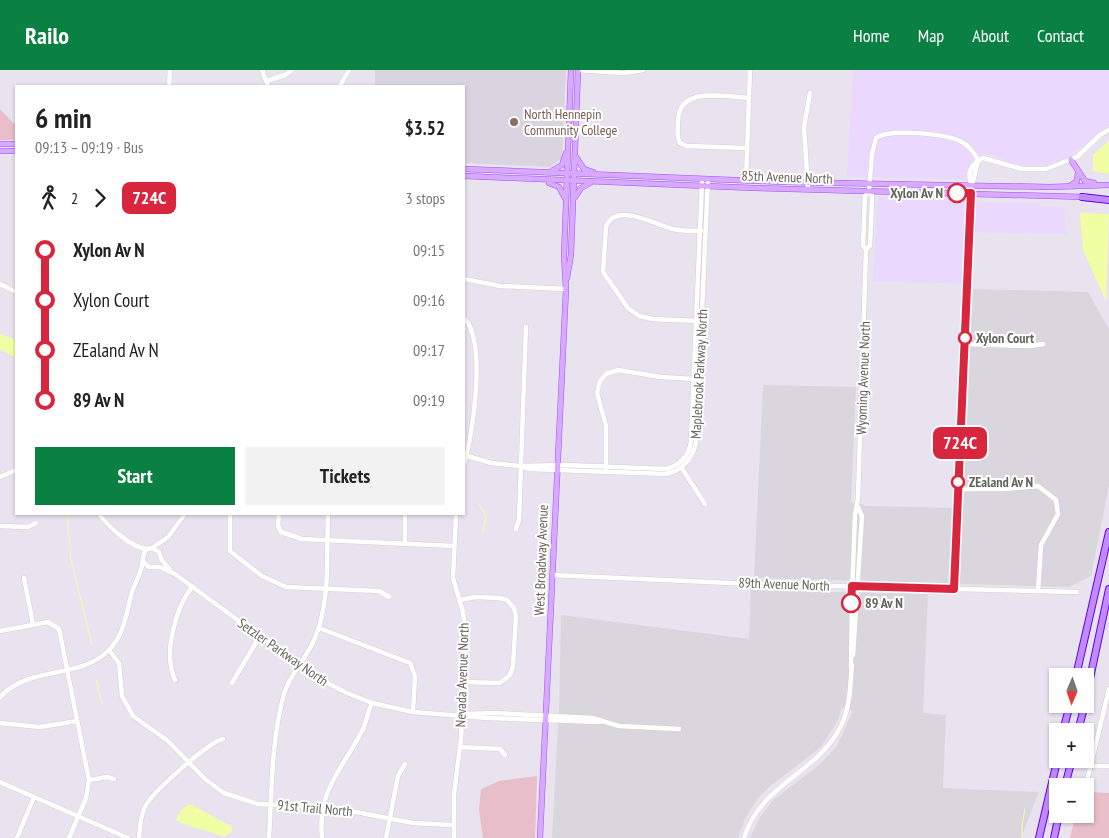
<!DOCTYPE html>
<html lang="en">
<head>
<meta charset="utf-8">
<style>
	body { margin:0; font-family:"PT Sans Narrow",sans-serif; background:#f2f2f2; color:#222; height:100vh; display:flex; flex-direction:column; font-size:19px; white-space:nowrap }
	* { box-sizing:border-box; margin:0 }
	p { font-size:16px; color:#767676 }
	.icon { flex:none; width:28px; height:28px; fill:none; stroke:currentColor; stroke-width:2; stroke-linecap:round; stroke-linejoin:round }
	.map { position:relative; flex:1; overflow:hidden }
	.drawer { position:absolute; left:15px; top:15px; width:450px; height:430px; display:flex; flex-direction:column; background:#fff; border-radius:0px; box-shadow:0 1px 4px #0004 }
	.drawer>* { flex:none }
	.badge { padding:0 10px; border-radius:8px; font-size:18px; line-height:32px }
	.needle { width:32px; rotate:182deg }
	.fabs { position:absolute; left:1049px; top:598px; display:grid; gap:10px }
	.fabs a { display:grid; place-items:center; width:45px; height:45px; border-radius:0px; background:#fff; box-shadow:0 1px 4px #0004; font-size:25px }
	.map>.badge { position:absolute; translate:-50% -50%; box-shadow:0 0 0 2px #fff }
	.legs { display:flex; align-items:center; gap:8px; height:55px; padding:0 20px; font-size:16px }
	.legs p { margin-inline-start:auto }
	.overview { display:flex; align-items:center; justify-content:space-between; height:85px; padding:0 20px }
	h1 { font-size:28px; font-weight:600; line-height:38px }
	.cta { display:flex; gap:10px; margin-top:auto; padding:10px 20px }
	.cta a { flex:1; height:58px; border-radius:0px; background:#0b8043; color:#fff; font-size:20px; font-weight:600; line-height:58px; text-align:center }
	.cta a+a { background:#f2f2f2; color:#222 }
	ul { padding:0 20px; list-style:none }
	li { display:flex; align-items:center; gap:18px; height:50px; font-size:19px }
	li i { display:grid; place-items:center; width:8px; height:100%; margin:0 6px; background:currentColor }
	li i::after { content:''; width:12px; height:12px; margin:-6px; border:4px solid; border-radius:50%; background:#fff }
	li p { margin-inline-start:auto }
	li:first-child i { background:linear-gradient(#0000 50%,currentColor 0) }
	li:last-child i { background:linear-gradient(currentColor 50%,#0000 0) }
	header { display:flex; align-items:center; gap:30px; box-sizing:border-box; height:70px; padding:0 25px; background:#0b8043; color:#fff }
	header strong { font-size:24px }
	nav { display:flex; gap:28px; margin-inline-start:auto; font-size:18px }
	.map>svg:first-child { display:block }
	.commercial { fill:#ebd8ff }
	.industrial { fill:#d9d6de }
	.education { fill:#dad4e1 }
	.green { fill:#e8beca }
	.water { fill:#f0ffa3 }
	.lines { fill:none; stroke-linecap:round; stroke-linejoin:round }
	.stream { stroke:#f0ffa3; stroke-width:1 }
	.minor-casing { stroke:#d0d3cc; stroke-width:5.5 }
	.major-casing { stroke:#9c51fa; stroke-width:6 }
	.highway-casing { stroke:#6300f2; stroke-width:8 }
	.minor { stroke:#fff; stroke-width:4.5 }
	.major { stroke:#d9a8ff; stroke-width:5 }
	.highway { stroke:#c18aff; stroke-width:6 }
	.line-1-casing { stroke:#fff; stroke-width:11 }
	.line-1 { stroke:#d7263d; stroke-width:8 }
	.education-dot { fill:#8d6e63; stroke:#fff; stroke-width:2 }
	.stop-1-dot { fill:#fff; stroke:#d7263d; stroke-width:2.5 }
	.labels { text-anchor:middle; stroke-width:4; stroke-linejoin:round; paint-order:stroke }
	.education-label { font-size:14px; fill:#785e54; stroke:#fff; text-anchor:start }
	.street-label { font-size:14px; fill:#62655b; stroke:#fff }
	.stop-label { font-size:14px; font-weight:bold; fill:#62655b; stroke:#fff; text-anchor:start }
</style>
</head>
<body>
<header>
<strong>Railo</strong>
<nav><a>Home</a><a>Map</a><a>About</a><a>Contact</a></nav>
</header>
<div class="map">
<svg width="1109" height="768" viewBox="0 0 1109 768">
	<rect width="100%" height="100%" fill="#e9e3ef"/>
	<g class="commercial">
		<polygon points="853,0 1109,0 1109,55 1067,88 1046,95 1016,95 990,84 982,84 973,89 967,101 967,109 847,107"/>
		<polygon points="883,127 963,129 981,133 1040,133 1040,136 1064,137 1066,164 966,162 964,214 873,211 877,133 878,129"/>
	</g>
	<g class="industrial">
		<polygon points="973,219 1088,222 1109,259 1109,415 1091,506 1069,517 960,514"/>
		<polygon points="763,315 856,317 851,432 867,436 952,438 948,513 754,508"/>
		<polygon points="751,520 928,524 923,643 946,645 943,718 1039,722 1021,768 750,768 760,747 773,730 818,696 837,676 853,641 842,637 837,652 821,677 769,717 758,728 745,749 738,768 552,768 559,640 561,545 749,569"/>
	</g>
	<polygon class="education" points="375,0 566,0 562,88 550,97 464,93 464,16 375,16"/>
	<g class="green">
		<polygon points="0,39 14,54 16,51 16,70 0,70"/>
		<polygon points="537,706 535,768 483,768 479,740 481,719 499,711"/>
		<polygon points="1085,722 1109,723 1109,768 1070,768 1076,744 1085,744"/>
	</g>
	<g class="water">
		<polygon points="1109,71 1109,104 1093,101 1093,85"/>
		<polygon points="1080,143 1109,144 1106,231 1083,180"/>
		<polygon points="0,264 16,270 16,288 0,279"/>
		<path d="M190,734l42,23v5l-9,4c-16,-6 -33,-8 -47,-16l5,-10z"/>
	</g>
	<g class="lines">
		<g class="stream">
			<polyline points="479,434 486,446 483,462"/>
			<polyline points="67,444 71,489 92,575"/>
			<polyline points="96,609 102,634"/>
			<polyline points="1022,768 1022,756 1025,738"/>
		</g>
		<g class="minor-casing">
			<g id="minor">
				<polyline points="262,0 268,16"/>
				<polyline points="578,0 624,3 643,0"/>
				<polyline points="267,11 285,5 292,0"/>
				<polyline points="169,16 170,0"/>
				<polyline points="340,16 349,0"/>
				<path d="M747,78l-60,-2 -7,-3c-4,-6 -2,-15 -2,-22 1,-36 47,-24 71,-23"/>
				<polyline points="746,110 750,0"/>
				<path d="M702,112l-11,259c-2,15 -10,24 -25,28l-101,-4 -44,1 9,3 136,5c17,-4 26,-14 30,-31l12,-264"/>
				<polyline points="972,116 978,90"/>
				<polyline points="808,119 804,57 810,23"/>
				<path d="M866,179l4,-3 2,-50 -3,-5 3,-37 4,-16c13,-10 69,-4 84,3 8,4 14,11 18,19"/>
				<polyline points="464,209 500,216 566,219"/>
				<polyline points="0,214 16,222"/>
				<path d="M464,248c23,22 9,118 0,146"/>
				<path d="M698,251l-45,-2 -14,-3 -11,-8 -25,-36 3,-45c9,-26 50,-2 67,2 9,2 19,2 28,2"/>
				<polyline points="964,274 1030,276 1043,274"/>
				<polyline points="464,385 491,393 521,396"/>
				<polyline points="681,397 705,434"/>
				<polyline points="606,399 606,356 597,323 600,311 606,304 618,300 661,307 695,309"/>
				<polyline points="0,407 16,400"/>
				<polyline points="958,419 1003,419 1038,416 1056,430 1058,444 1041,475 1038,521"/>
				<path d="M99,444c10,13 31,33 48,35"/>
				<polyline points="230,444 230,481 262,506 286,517 379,521 389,527"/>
				<polyline points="279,444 278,455 281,462 302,469 454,476"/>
				<polyline points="405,444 405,473"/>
				<polyline points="0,456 28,457 36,453"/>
				<polyline points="516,459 519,450 526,257"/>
				<polyline points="152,478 168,467 185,444"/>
				<polyline points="143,492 149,497 160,497 175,504 314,606 347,623 372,633 413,642 487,648 600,652"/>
				<polyline points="552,505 753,514 1077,522"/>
				<polyline points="24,508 33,554"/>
				<path d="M954,519l18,-403c-6,-13 -1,-22 11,-28l39,11h24l31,-12 23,-22 9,-5"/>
				<polyline points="459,530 476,527 499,528 507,530 514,538 516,546 513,596 510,605 500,613 464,612"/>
				<polyline points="319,558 410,593 415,606 413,642"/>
				<polyline points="0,561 48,552 59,559 89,710 86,728 69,768"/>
				<polyline points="109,580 119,593 122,626 133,646 168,671 205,709 224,723 258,734 335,738 413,753 452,755"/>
				<polyline points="853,585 862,446 858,437"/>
				<polyline points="851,597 852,524 855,445 858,428 866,179 863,176 865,126 869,121"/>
				<path d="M175,610c-12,-26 0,-71 17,-93"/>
				<polyline points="232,613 260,566"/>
				<path d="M0,627c29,-32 78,-17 108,-46 17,-17 18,-37 24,-59 3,-9 8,-17 10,-26 2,-7 -1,-11 5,-17l5,-1 7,4 2,7 9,11"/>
				<polyline points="463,644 495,643 592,648 619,656 679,659"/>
				<polyline points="0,653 40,657 77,651"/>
				<polyline points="460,677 500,679 505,685"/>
				<polyline points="1091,696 1109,696"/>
				<polyline points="89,710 107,707 114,709"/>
				<polyline points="0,712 128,768"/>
				<polyline points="1085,719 1109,619"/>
				<polyline points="17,768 34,727"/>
				<path d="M139,768c1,-11 1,-21 6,-31 6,-14 64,-65 78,-68"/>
				<path d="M269,768c3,-48 2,-97 15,-144 6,-20 23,-36 31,-56 16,-38 11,-84 13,-124"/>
				<path d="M322,768c-5,-49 21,-69 41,-109 4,-9 5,-18 9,-26"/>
				<polyline points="386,768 398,706 405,694"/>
				<polyline points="454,768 454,724 461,669 466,566 463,542 453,508 456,444"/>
				<path d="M744,768c17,-57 80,-66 100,-119 7,-18 6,-36 8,-54"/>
			</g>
		</g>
		<g class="major-casing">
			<g id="major">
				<polyline points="0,74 16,74"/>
				<polyline points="0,81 16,81"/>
				<polyline points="576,87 584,99 593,102"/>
				<polyline points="1071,90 1085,111 1094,113"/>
				<polyline points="464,99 784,112 1050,117 1109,115"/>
				<polyline points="550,102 562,95 566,83"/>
				<polyline points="464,106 754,118 1085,127"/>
				<polyline points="549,113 559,117 565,128"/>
				<polyline points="1070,116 1077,111 1078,102"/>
				<polyline points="575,127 581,118 590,113"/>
				<polyline points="567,208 571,185 578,0"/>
				<polyline points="540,768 566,219 564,186 571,0"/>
			</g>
		</g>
		<g class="highway-casing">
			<g id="highway">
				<polyline points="1082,127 1109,130"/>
				<polyline points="1076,606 1109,462"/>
				<polyline points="1085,632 1109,519"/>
				<polyline points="1063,661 1070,634"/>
				<polyline points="1078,661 1085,634"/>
				<polyline points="1065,716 1072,689"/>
				<polyline points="1039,768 1058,687"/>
				<polyline points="1054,768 1059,744"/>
			</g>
		</g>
		<use href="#minor" class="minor"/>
		<use href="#major" class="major"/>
		<use href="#highway" class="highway"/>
	</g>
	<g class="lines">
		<g class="line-1-casing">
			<polyline id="line-1" points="851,533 852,516 954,519 971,123 957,123"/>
		</g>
		<use href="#line-1" class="line-1"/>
	</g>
	<circle class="education-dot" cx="514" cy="52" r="5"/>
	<g class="stop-1-dot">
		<circle cx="957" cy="123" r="9"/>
		<circle cx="965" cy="268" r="6"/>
		<circle cx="958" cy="412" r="6"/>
		<circle cx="851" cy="533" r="9"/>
	</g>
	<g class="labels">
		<g class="education-label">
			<text x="524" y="49">North Hennepin<tspan x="524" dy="16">Community College</tspan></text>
		</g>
		<g class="street-label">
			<text transform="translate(787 107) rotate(2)" y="5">85th Avenue North</text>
			<text transform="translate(699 304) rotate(-87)" y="5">Maplebrook Parkway North</text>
			<text transform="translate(863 308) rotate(-88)" y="5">Wyoming Avenue North</text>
			<text transform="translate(541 490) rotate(-88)" y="5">West Broadway Avenue</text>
			<text transform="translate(784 514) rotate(2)" y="5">89th Avenue North</text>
			<text transform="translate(283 582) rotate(35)" y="5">Setzler Parkway North</text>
			<text transform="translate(462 605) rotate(-88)" y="5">Nevada Avenue North</text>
			<text transform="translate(315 738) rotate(5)" y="5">91st Trail North</text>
		</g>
		<g class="stop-label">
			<text x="943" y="128" text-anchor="end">Xylon Av N</text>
			<text x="976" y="273">Xylon Court</text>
			<text x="969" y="417">ZEaland Av N</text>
			<text x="865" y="538">89 Av N</text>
		</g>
	</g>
</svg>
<div class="fabs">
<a><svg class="needle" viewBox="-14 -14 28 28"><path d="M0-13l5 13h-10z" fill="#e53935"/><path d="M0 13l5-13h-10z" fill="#767676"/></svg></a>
<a>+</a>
<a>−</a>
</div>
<b class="badge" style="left:960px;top:373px;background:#d7263d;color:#fff">724C</b>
<section class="drawer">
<div class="overview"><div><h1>6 min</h1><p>09:13 – 09:19 · Bus</p></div><b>$3.52</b></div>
<div class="legs"><svg class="icon" aria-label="walk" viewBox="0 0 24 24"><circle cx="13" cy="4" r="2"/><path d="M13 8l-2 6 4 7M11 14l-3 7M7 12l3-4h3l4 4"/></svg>2<svg class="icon" aria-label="forward" viewBox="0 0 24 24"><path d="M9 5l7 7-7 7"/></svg><b class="badge" style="background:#d7263d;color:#fff">724C</b><p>3 stops</p></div>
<ul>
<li><i style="color:#d7263d"></i><b>Xylon Av N</b><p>09:15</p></li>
<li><i style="color:#d7263d"></i><span>Xylon Court</span><p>09:16</p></li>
<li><i style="color:#d7263d"></i><span>ZEaland Av N</span><p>09:17</p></li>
<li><i style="color:#d7263d"></i><b>89 Av N</b><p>09:19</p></li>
</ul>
<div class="cta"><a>Start</a><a>Tickets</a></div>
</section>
</div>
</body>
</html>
